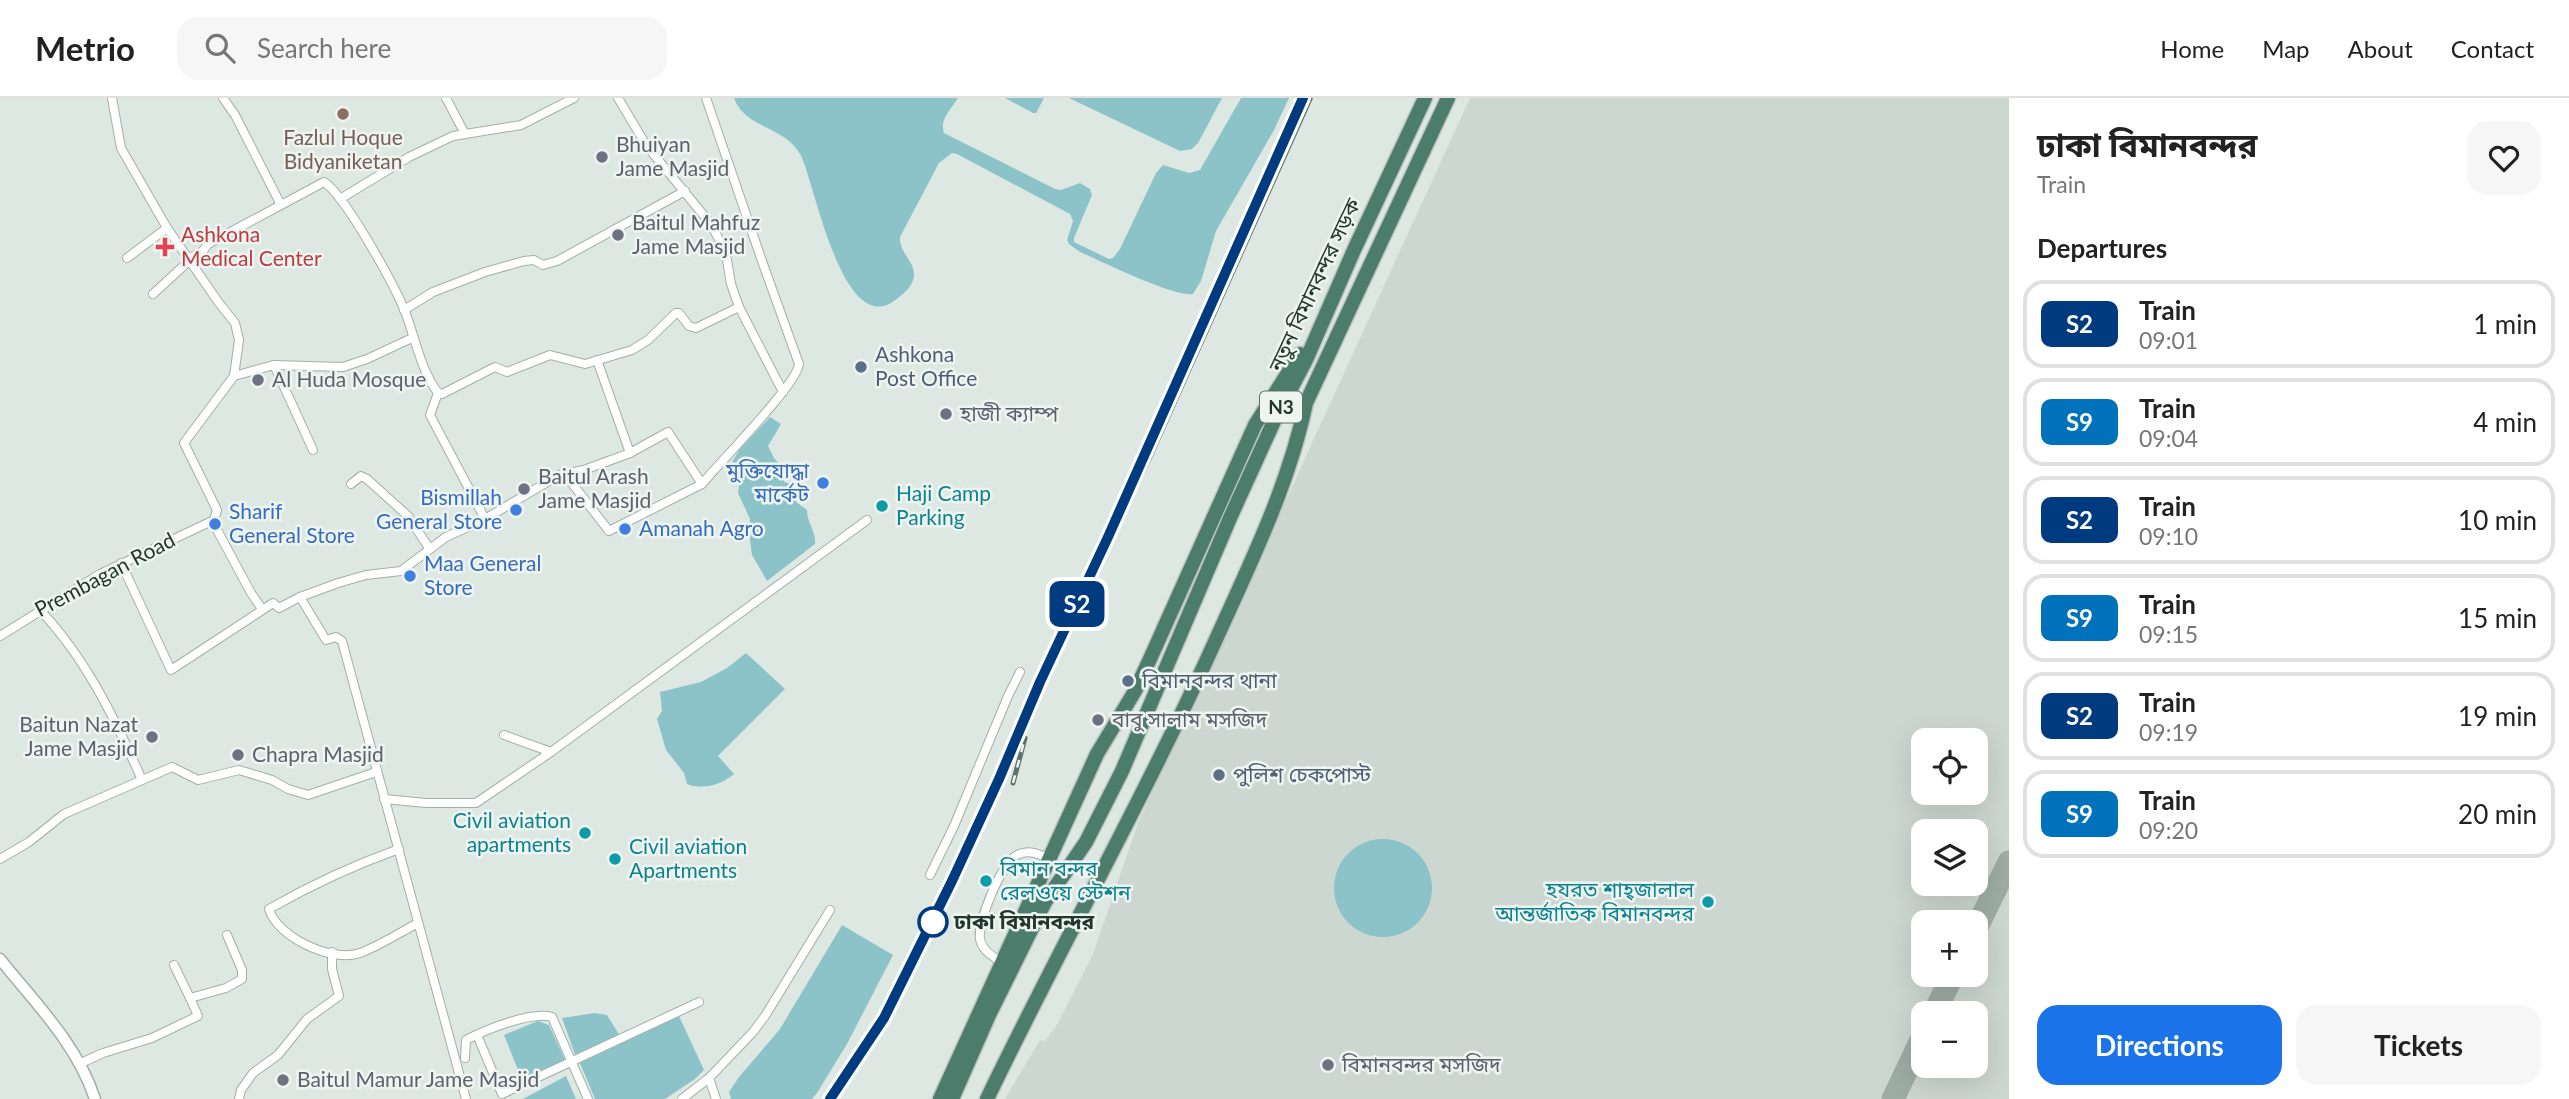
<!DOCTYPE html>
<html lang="en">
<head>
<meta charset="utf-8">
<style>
	body { margin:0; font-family:Lato,"Noto Sans Bengali",sans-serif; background:#f6f6f6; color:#222; height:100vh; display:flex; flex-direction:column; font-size:26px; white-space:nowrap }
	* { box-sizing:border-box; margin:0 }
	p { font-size:23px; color:#767676 }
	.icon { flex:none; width:38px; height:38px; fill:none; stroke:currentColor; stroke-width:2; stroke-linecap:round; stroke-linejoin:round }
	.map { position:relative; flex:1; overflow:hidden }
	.details { display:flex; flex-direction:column; background:#fff; width:560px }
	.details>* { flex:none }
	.badge { padding:0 14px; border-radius:10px; font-size:24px; line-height:46px }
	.buttons { position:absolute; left:1911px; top:630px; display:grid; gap:14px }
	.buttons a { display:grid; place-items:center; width:77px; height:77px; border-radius:14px; background:#fff; box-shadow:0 7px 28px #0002; font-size:35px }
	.map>.badge { position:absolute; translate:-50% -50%; box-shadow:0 0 0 4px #fff }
	h2 { padding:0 28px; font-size:26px; line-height:63px }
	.round { display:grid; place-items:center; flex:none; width:74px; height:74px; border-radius:21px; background:#f6f6f6 }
	.summary { display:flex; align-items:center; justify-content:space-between; height:119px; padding:0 28px }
	h1 { font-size:33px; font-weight:700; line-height:52px }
	.action { display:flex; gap:14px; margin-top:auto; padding:14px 28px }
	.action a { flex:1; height:80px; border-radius:21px; background:#1a73e8; color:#fff; font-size:28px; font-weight:700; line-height:80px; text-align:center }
	.action a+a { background:#f6f6f6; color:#222 }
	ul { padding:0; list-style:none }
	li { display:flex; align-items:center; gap:21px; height:88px; margin:0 14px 10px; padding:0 14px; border:4px solid #e0e0e0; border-radius:21px }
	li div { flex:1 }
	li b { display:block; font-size:26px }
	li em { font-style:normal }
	li .badge { min-width:77px; font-weight:700; text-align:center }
	header { display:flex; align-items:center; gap:42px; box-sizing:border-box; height:98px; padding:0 35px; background:#fff; border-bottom:2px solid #e0e0e0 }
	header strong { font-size:33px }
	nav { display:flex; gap:38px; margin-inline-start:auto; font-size:24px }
	.search { width:490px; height:63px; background:#f6f6f6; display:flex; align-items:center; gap:18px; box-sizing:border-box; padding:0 24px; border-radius:21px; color:#767676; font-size:26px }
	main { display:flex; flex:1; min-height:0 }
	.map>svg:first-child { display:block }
	.built { fill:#cdd7d2; fill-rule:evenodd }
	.water { fill:#8cc3c8 }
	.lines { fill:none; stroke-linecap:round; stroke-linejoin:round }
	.taxiway { stroke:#9dada6; stroke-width:23 }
	.minor-casing { stroke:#a2afa9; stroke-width:10 }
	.tertiary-casing { stroke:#a2afa9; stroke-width:13 }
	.trunk-casing { stroke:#bdc3c1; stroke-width:17 }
	.minor { stroke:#fff; stroke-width:8 }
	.tertiary { stroke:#fff; stroke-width:10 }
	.trunk { stroke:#4c7c6c; stroke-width:14 }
	.tram { stroke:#5c726a; stroke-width:2 }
	.rail-casing { stroke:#5c726a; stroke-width:5 }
	.rail { stroke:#eef5f1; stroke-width:2.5; stroke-dasharray:8; stroke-linecap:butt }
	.line-casing { stroke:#fff; stroke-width:16 }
	.line { stroke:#003b80; stroke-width:10 }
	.education-dot { fill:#8d6e63; stroke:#eef5f1; stroke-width:2.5 }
	.worship-dot { fill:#6b7280; stroke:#eef5f1; stroke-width:2.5 }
	.health-dot { fill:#e0444e; stroke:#eef5f1; stroke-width:2.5 }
	.service-dot { fill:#5c6f8a; stroke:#eef5f1; stroke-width:2.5 }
	.shop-dot { fill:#3f7fe0; stroke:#eef5f1; stroke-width:2.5 }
	.culture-dot { fill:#0f9aa8; stroke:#eef5f1; stroke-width:2.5 }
	.stop-dot { fill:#fff; stroke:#003b80; stroke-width:3.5 }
	.labels { text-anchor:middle; stroke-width:5; stroke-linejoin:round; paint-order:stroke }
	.shield { fill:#eef5f1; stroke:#5f6f69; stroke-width:2 }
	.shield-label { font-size:19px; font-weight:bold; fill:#22362f }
	.education-label { font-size:21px; fill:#785e54; stroke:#eef5f1 }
	.worship-label { font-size:21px; fill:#5b616d; stroke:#eef5f1; text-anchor:start }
	.health-label { font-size:21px; fill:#be3a42; stroke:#eef5f1; text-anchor:start }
	.street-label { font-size:21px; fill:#22362f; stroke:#eef5f1 }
	.service-label { font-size:21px; fill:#4e5e75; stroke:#eef5f1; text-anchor:start }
	.shop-label { font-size:21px; fill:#366cbe; stroke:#eef5f1; text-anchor:start }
	.culture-label { font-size:21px; fill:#0d838f; stroke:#eef5f1; text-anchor:start }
	.stop-label { font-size:21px; font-weight:bold; fill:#22362f; stroke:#eef5f1; text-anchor:start }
</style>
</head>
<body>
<header>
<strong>Metrio</strong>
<div class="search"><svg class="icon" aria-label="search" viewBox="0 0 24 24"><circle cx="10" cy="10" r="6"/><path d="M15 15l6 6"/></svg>Search here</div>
<nav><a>Home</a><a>Map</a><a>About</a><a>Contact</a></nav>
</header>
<main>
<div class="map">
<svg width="2009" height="1001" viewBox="0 0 2009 1001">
	<rect width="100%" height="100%" fill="#dee8e3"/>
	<path class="built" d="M1470,0h539v1001h-1004l35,-59 5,1 12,-16 36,-71 45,-131zM1923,642h53v53h-53zM1923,733h53v53h-53zM1923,824h53v53h-53zM1923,915h53v53h-53z"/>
	<g class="water">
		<path d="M734,0h224c-7,11 -19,22 -14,35l111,56 6,1 19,-7 10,6 2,6 -18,43v4l35,17 4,-1 7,-9 36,-76 7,-8 26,8 11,-3 41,-72h48l-15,32 -58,101 -15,50 -8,13c-20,3 -90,-32 -113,-42l-11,-8 -2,-4 6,-19 -3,-7 -113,-60 -5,-1 -13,10 -39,74c-1,16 15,24 14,39 -1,11 -12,19 -20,25 -52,36 -79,-117 -93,-145 -15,-30 -56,-27 -67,-58z"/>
		<polygon points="1005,0 1044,0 1036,15 1033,15"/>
		<polygon points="1069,0 1222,0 1198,45 1192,51 1180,53"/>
		<path d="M770,319l11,7 -13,22 6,12 10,11v13l7,2 5,18 11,8c0,13 9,20 8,34l-48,37 -15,-26 -3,-22 1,-14 -12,-26 1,-9 -14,-11 15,-24z"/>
		<path d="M746,555l39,36 -67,67 16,18c-13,11 -31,16 -47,10l-3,-11 -18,-23 -9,-31 5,-8 -2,-19 41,-10 26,-14z"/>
		<circle cx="1383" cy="790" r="49"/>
		<polygon points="842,827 893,857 847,946 817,995 812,1001 731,1001 729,994 739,979 780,931"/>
		<polygon points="595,915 607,917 620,938 576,959 562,920"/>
		<polygon points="679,918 704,972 695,981 665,1001 595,1001 580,965"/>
		<polygon points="538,923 549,927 565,962 523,984 504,937"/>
		<polygon points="566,978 576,1001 523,1001"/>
	</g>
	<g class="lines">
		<g class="taxiway">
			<polyline points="1976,831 2009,764"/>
			<polyline points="1934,915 1953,877"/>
			<polyline points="1893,1001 1923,938"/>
		</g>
		<g class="minor-casing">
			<g id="minor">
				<polyline points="112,0 121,50 167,130 219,205 235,225 239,242 234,278 184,345 217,412 214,422 216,430 251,495 262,511"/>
				<path d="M223,0l12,17 46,90 43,-23c21,13 69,101 80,127 11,27 16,60 34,84"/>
				<polyline points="446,0 465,36"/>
				<polyline points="618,0 646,47 710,125 720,143 727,162 731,186 739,209 783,294"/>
				<polyline points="340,101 409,59 453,38 521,27 574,0"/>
				<polyline points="127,160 167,130"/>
				<polyline points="189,160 202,154 208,146 281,107"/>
				<polyline points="153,196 190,162"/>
				<polyline points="404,212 433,194 485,174 524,163 534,162 543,167 557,163 685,93"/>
				<polyline points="597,262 630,355"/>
				<polyline points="274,267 313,352"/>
				<polyline points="234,278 274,267 343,269 367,261 412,240"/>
				<polyline points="438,295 442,296 495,269 507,274 550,257 585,266 632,252 648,242 676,215 679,215 689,228 696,230 739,209"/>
				<polyline points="438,295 430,317 485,421"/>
				<polyline points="564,375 609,433 702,386"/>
				<polyline points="351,386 361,378 367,381 408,418 429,450"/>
				<path d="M121,465l50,107 102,-67 6,5 21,-11 38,-14 28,-8 35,-4 45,-34 39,-18 74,-44 25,-5 46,-17 38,-21 34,52c17,-21 96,-101 97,-120l-37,-103 -56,-163"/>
				<polyline points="300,499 326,542 336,539 342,543 466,1001"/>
				<path d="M39,511c47,49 76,110 103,171"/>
				<polyline points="0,538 100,476 214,422"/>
				<polyline points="504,637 551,654"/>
				<polyline points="384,701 426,705 476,705 551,654 867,422"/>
				<path d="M399,751c-45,16 -88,36 -130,60 8,28 63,54 91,44 19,-7 39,-20 58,-30"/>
				<polyline points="0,761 29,744 64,716 172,669 198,682 239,672 272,682 288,691 308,697 376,674"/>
				<polyline points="930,777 954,728 1008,598 1020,574"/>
				<path d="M1002,865c-9,-7 -20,-12 -22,-24 -3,-17 22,-77 37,-84 12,-6 21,-1 32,3"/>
				<polyline points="174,867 190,900 226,890 242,881 242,872 227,837"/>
				<polyline points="477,937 502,996 699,904"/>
				<path d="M465,960l1,-18c19,-10 65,-29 86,-23l36,82"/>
				<polyline points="81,965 103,955 152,940 198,918 190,900"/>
				<polyline points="239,1001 241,992 253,975 278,957 307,921 339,898 332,871 332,854"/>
				<polyline points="682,1001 709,980"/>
				<polyline points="716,1001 709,980 753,934 765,918 830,812"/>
			</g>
		</g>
		<g class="tertiary-casing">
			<path id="tertiary" d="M0,861c36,45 77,85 95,140"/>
		</g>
		<g class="trunk-casing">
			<g id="trunk">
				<polyline points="940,1001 1097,656 1135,593 1150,561 1255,327 1300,256"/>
				<polyline points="952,1001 989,917 1045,804 1086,744 1122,673 1230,420 1275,321 1306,262 1354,152 1425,0"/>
				<path d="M987,1001c75,-156 160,-306 231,-464 34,-75 71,-151 88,-232l142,-305"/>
			</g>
		</g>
		<use href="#minor" class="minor"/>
		<use href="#tertiary" class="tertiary"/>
		<use href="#trunk" class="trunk"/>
		<polyline class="tram" points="1006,681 1041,593 1152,358 1312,0"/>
		<g class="rail-casing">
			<g id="rail">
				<polyline points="1013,685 1025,640"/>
				<polyline points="830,1001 884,920 952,783 999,681 1040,584 1108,439 1303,0"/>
			</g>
		</g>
		<use href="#rail" class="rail"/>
	</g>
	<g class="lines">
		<g class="line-casing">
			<polyline id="line" points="830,1001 884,920 952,783 999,681 1040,584 1108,439 1303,0"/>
		</g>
		<use href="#line" class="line"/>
	</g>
	<circle class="education-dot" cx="343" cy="16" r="7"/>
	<g class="worship-dot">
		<circle cx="602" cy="59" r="7"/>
		<circle cx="618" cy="137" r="7"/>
		<circle cx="258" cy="282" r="7"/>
		<circle cx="946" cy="316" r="7"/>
		<circle cx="524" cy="391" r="7"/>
		<circle cx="1098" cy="622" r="7"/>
		<circle cx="152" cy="639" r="7"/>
		<circle cx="238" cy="657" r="7"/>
		<circle cx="1328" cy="967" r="7"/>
		<circle cx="283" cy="982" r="7"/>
	</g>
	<path class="health-dot" d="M161.5 138.5h7v7h7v7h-7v7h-7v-7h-7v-7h7z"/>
	<g class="service-dot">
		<circle cx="861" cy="269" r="7"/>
		<circle cx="1128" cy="583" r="7"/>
		<circle cx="1219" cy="677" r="7"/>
	</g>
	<g class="shop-dot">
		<circle cx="823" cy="385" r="7"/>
		<circle cx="516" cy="412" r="7"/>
		<circle cx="215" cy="426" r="7"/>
		<circle cx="625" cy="431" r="7"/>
		<circle cx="410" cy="478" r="7"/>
	</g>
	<g class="culture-dot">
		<circle cx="882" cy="408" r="7"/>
		<circle cx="585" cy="735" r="7"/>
		<circle cx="615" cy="761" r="7"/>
		<circle cx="986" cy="783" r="7"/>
		<circle cx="1708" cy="804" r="7"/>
	</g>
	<circle class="stop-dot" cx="933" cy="824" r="14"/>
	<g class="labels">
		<rect class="shield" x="1260" y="293.5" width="42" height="31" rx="5"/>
		<g class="shield-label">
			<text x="1281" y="316">N3</text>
		</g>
		<g class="education-label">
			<text x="343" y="47">Fazlul Hoque<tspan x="343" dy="24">Bidyaniketan</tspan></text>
		</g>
		<g class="worship-label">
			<text x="616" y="54">Bhuiyan<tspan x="616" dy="24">Jame Masjid</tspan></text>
			<text x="632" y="132">Baitul Mahfuz<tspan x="632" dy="24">Jame Masjid</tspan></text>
			<text x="272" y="289">Al Huda Mosque</text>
			<text x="960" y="323">হাজী ক্যাম্প</text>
			<text x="538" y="386">Baitul Arash<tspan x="538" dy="24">Jame Masjid</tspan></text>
			<text x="1112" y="629">বাবু সালাম মসজিদ</text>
			<text x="138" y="634" text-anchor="end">Baitun Nazat<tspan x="138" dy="24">Jame Masjid</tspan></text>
			<text x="252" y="664">Chapra Masjid</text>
			<text x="1342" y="974">বিমানবন্দর মসজিদ</text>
			<text x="297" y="989">Baitul Mamur Jame Masjid</text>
		</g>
		<g class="health-label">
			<text x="181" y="144">Ashkona<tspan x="181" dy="24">Medical Center</tspan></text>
		</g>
		<g class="street-label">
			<text transform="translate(1315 187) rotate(-65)" y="7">নতুন বিমানবন্দর সড়ক</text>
			<text transform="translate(105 477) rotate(-28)" y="7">Prembagan Road</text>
		</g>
		<g class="service-label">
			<text x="875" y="264">Ashkona<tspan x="875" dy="24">Post Office</tspan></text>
			<text x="1142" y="590">বিমানবন্দর থানা</text>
			<text x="1233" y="684">পুলিশ চেকপোস্ট</text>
		</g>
		<g class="shop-label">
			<text x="809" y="380" text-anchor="end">মুক্তিযোদ্ধা<tspan x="809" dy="24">মার্কেট</tspan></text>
			<text x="502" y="407" text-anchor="end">Bismillah<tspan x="502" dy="24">General Store</tspan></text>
			<text x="229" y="421">Sharif<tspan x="229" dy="24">General Store</tspan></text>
			<text x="639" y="438">Amanah Agro</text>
			<text x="424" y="473">Maa General<tspan x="424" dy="24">Store</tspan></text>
		</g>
		<g class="culture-label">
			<text x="896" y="403">Haji Camp<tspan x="896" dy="24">Parking</tspan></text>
			<text x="571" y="730" text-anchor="end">Civil aviation<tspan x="571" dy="24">apartments</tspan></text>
			<text x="629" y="756">Civil aviation<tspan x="629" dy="24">Apartments</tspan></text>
			<text x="1000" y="778">বিমান বন্দর<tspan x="1000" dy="24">রেলওয়ে স্টেশন</tspan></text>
			<text x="1694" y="799" text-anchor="end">হযরত শাহ্‌জালাল<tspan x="1694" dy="24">আন্তর্জাতিক বিমানবন্দর</tspan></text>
		</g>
		<g class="stop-label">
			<text x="954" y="831">ঢাকা বিমানবন্দর</text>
		</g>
	</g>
</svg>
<div class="buttons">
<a><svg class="icon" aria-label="locate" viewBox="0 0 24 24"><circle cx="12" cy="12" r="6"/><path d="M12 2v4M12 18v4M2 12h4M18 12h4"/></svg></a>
<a><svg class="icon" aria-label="layers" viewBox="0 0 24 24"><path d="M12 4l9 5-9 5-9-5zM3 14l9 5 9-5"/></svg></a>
<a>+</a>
<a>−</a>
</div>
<b class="badge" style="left:1077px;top:506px;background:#003b80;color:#fff">S2</b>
</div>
<section class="details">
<div class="summary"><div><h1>ঢাকা বিমানবন্দর</h1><p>Train</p></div><a class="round"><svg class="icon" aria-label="heart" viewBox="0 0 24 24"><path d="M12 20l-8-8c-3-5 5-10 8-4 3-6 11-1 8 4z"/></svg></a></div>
<h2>Departures</h2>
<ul>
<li><span class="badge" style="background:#003b80;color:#fff">S2</span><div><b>Train</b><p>09:01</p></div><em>1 min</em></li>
<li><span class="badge" style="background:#0072bc;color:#fff">S9</span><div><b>Train</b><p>09:04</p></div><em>4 min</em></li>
<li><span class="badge" style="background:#003b80;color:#fff">S2</span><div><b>Train</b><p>09:10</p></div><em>10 min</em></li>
<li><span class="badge" style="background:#0072bc;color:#fff">S9</span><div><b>Train</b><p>09:15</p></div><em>15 min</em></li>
<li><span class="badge" style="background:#003b80;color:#fff">S2</span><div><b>Train</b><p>09:19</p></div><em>19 min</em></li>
<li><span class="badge" style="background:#0072bc;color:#fff">S9</span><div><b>Train</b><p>09:20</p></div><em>20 min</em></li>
</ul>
<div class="action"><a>Directions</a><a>Tickets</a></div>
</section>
</main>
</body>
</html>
